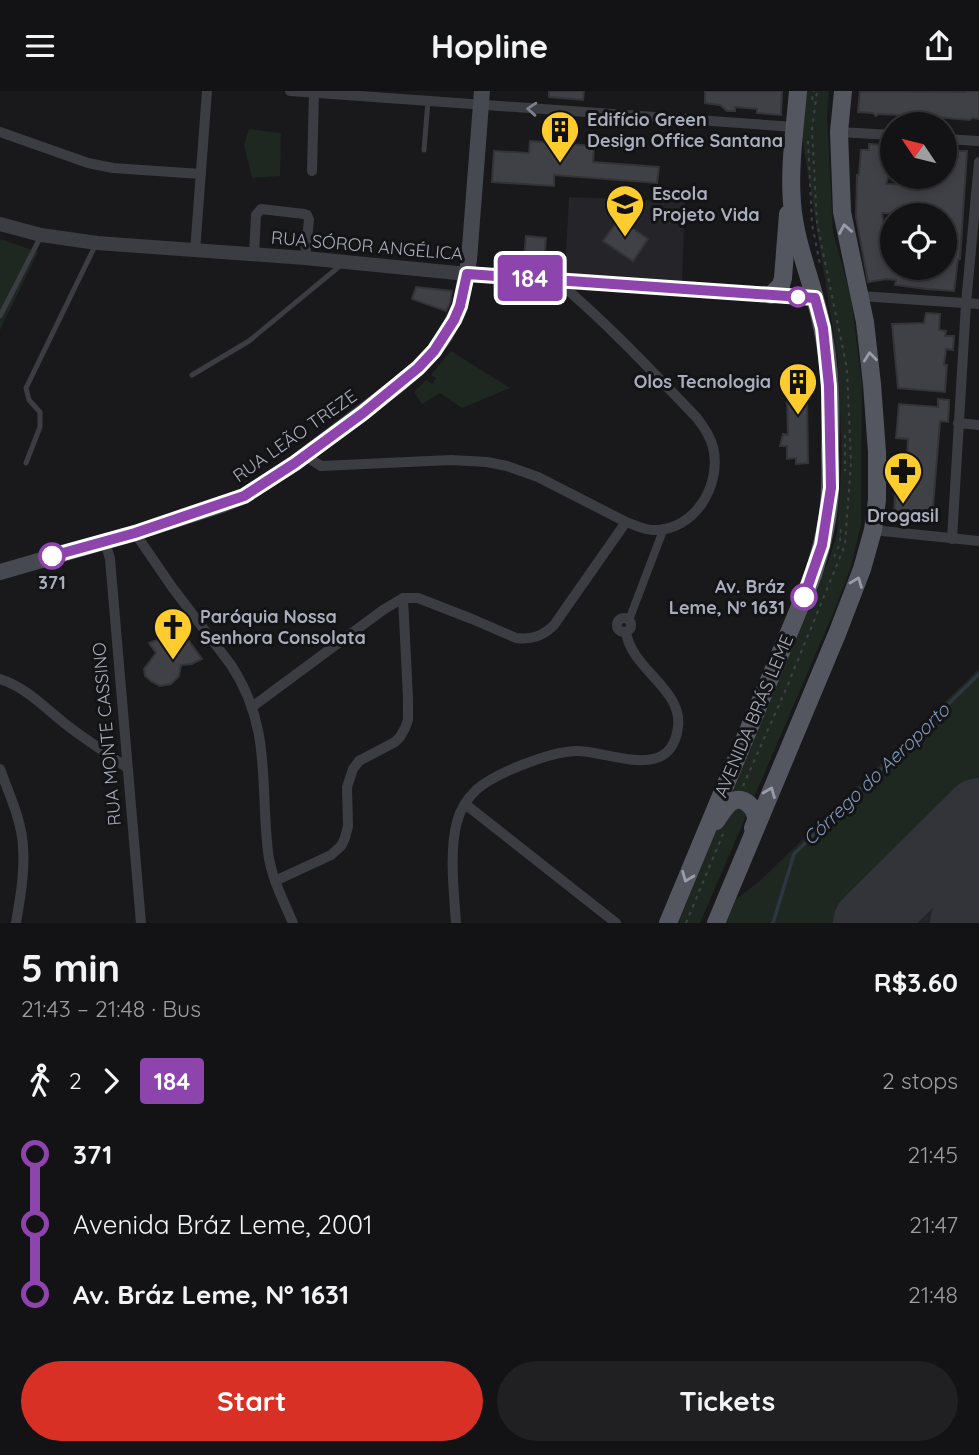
<!DOCTYPE html>
<html lang="en">
<head>
<meta charset="utf-8">
<style>
	body { margin:0; font-family:Quicksand,sans-serif; background:#202022; color:#f1f3f6; height:100vh; display:flex; flex-direction:column; font-size:26px; white-space:nowrap }
	* { box-sizing:border-box; margin:0 }
	p { font-size:23px; color:#9d9ea0 }
	.icon { flex:none; width:38px; height:38px; fill:none; stroke:currentColor; stroke-width:2; stroke-linecap:round; stroke-linejoin:round }
	.map { position:relative; height:832px; overflow:hidden }
	.sheet { display:flex; flex-direction:column; background:#131315; flex:1 }
	.sheet>* { flex:none }
	.badge { padding:0 14px; border-radius:5px; font-size:24px; line-height:46px }
	.needle { width:46px; rotate:305deg }
	.fabs { position:absolute; left:880px; top:21px; display:grid; gap:14px }
	.fabs a { display:grid; place-items:center; width:77px; height:77px; border-radius:50%; background:#131315; box-shadow:0 4px 10px #0003,0 0 0 2px #323234; font-size:35px }
	.map>.badge { position:absolute; translate:-50% -50%; box-shadow:0 0 0 4px #fff }
	.legs { display:flex; align-items:center; gap:10px; height:77px; padding:0 21px; font-size:23px }
	.legs p { margin-inline-start:auto }
	.head { display:flex; align-items:center; justify-content:space-between; height:119px; padding:0 21px }
	h1 { font-size:38px; font-weight:700; line-height:52px }
	.action { display:flex; gap:14px; margin-top:auto; padding:14px 21px }
	.action a { flex:1; height:80px; border-radius:42px; background:#d93025; color:#fff; font-size:28px; font-weight:700; line-height:80px; text-align:center }
	.action a+a { background:#202022; color:#f1f3f6 }
	ul { padding:0 21px; list-style:none }
	li { display:flex; align-items:center; gap:24px; height:70px; font-size:26px }
	li i { display:grid; place-items:center; width:10px; height:100%; margin:0 9px; background:currentColor }
	li i::after { content:''; width:18px; height:18px; margin:-9px; border:5px solid; border-radius:50%; background:#131315 }
	li p { margin-inline-start:auto }
	li:first-child i { background:linear-gradient(#0000 50%,currentColor 0) }
	li:last-child i { background:linear-gradient(currentColor 50%,#0000 0) }
	header { display:flex; justify-content:space-between; align-items:center; height:91px; padding:0 21px; background:#131315; font-size:32px; font-weight:700 }
	.map>svg:first-child { display:block }
	.built { fill:#252529 }
	.green { fill:#1e2720 }
	.lines { fill:none; stroke-linecap:round; stroke-linejoin:round }
	.stream { stroke:#2d3741; stroke-width:3.5 }
	.taxiway { stroke:#323439; stroke-width:28 }
	.runway { stroke:#323439; stroke-width:70 }
	.building { fill:#404146; stroke:#333338; stroke-width:2; fill-rule:evenodd }
	.path { stroke:#3f4148; stroke-width:2; stroke-dasharray:3.5 5; stroke-linecap:butt }
	.service { stroke:#3c3c43; stroke-width:5 }
	.pedestrian { stroke:#3c3c43; stroke-width:8 }
	.minor { stroke:#3c3c43; stroke-width:10 }
	.tertiary { stroke:#3c3c43; stroke-width:14 }
	.secondary { stroke:#474951; stroke-width:16 }
	.primary { stroke:#555760; stroke-width:18 }
	.oneway { stroke:#7e808c }
	.oneway2 { stroke:#999daa }
	.line-1-casing { stroke:#fff; stroke-width:16 }
	.line-1 { stroke:#8e44ad; stroke-width:10 }
	.stop-1-dot { fill:#fff; stroke:#8e44ad; stroke-width:3.5 }
	.labels { text-anchor:middle; stroke-width:6; stroke-linejoin:round; paint-order:stroke }
	.poi-label { font-size:18px; font-weight:bold; fill:#aaaebc; stroke:#141417; text-anchor:start }
	.street-label { font-size:18px; fill:#aaaebc; stroke:#141417 }
	.stop-label { font-size:18px; font-weight:bold; fill:#aaaebc; stroke:#141417 }
	.water-label { font-size:19px; font-style:italic; fill:#7f99ba; stroke:#141417 }
</style>
</head>
<body>
<header><svg class="icon" aria-label="menu" viewBox="0 0 24 24"><path d="M4 6h16M4 12h16M4 18h16"/></svg>Hopline<svg class="icon" aria-label="share" viewBox="0 0 24 24"><path d="M12 15V3M7 8l5-5 5 5M5 13v7h14v-7"/></svg></header>
<div class="map">
<svg width="979" height="832" viewBox="0 0 979 832">
	<rect width="100%" height="100%" fill="#19191c"/>
	<g class="built">
		<polygon points="569,106 685,111 682,190 565,182"/>
		<polygon points="979,578 979,832 721,832 728,815 761,789"/>
	</g>
	<g class="green">
		<polygon points="804,0 829,0 827,26 833,141 851,206 862,294 861,434 851,476 835,518 700,832 678,832 830,466 837,441 842,367 838,270 801,39"/>
		<polygon points="249,38 281,42 280,85 252,87 244,54"/>
		<polygon points="0,148 38,161 0,239"/>
		<polygon points="451,260 510,297 462,317 440,302 422,313 414,301 426,289 432,293 436,287 431,284"/>
		<polygon points="979,578 979,722 868,832 721,832 728,815 761,789"/>
	</g>
	<g class="lines">
		<polyline class="stream" points="773,832 794,763 979,583"/>
		<polyline class="taxiway" points="962,832 970,795 979,773"/>
		<g class="runway">
			<polyline points="868,832 979,722"/>
			<polyline points="965,832 979,818"/>
		</g>
	</g>
	<g class="building">
		<polygon points="549,0 584,0 583,9 549,6"/>
		<polygon points="705,0 782,0 781,24 757,22 757,18 735,16 735,20 727,20 720,14 705,12"/>
		<polygon points="860,0 966,1 966,0 979,0 979,28 972,27 970,29 935,26 935,28 919,28 920,25 878,23 876,25 873,22 858,21"/>
		<polygon points="530,50 594,55 593,71 659,76 657,92 554,84 554,95 492,91 494,60 529,62"/>
		<path d="M869,53l13,1 -1,6 11,1v13l-6,19 27,1 1,-8h31l1,-21 12,1v-6h9l-7,108h-2l-4,32 -28,-2 -31,-4 1,-5 -10,-1 -18,3 -12,-65 1,-42h2l2,-25h8zM882,122l63,2v53h-53v-38l-8,-1z"/>
		<polygon points="619,128 648,148 633,170 603,150"/>
		<polygon points="526,145 546,147 544,167 524,166"/>
		<polygon points="416,196 452,200 450,212 446,220 412,208"/>
		<polygon points="926,222 940,223 939,239 946,240 945,245 954,245 953,259 946,258 944,274 947,274 945,301 898,297 892,233 924,232"/>
		<polygon points="807,304 808,372 796,373 796,367 787,368 787,355 780,355 783,343 788,344 787,306"/>
		<polygon points="938,308 949,309 949,317 948,331 940,330 932,428 921,427 917,431 913,427 894,425 895,402 904,402 906,382 904,376 907,369 908,348 896,347 899,313 938,316"/>
		<polygon points="184,543 202,568 192,573 181,574 179,585 171,593 160,595 152,591 145,585 144,578 156,562 149,552 170,544"/>
	</g>
	<g class="lines">
		<g class="path">
			<polyline points="812,9 814,0"/>
			<polyline points="808,50 812,133 820,173"/>
			<polyline points="845,344 845,380"/>
			<polyline points="834,466 840,452 841,434"/>
			<polyline points="743,695 786,598 845,454 851,371 847,278 817,132 812,39 817,0"/>
			<polyline points="686,832 723,743"/>
		</g>
		<g class="service">
			<polyline points="424,59 428,10"/>
			<polyline points="0,225 40,147"/>
			<polyline points="192,284 249,250 341,174"/>
			<polyline points="26,372 40,336 40,321 29,309 26,297 96,153"/>
		</g>
		<polyline class="pedestrian" points="629,529 664,437"/>
		<g class="minor">
			<polyline points="290,0 795,36"/>
			<polyline points="0,41 88,72 113,77 201,83"/>
			<polyline points="839,41 892,44"/>
			<polyline points="945,48 979,50"/>
			<polyline points="312,80 314,1"/>
			<polyline points="195,160 207,0"/>
			<polyline points="254,164 256,124 261,118 304,123 307,124 309,129 305,167"/>
			<polyline points="860,205 979,213"/>
			<polyline points="958,332 979,334"/>
			<path d="M306,365l15,10 130,-6 36,2 20,4 31,11 88,45c9,3 18,8 27,8 42,1 69,-45 60,-83 -3,-11 -9,-20 -16,-29 -46,-48 -91,-96 -141,-138"/>
			<polyline points="873,439 979,450"/>
			<path d="M135,442l37,54 59,78c41,62 29,119 37,187 3,25 15,48 25,71"/>
			<polyline points="952,448 966,213 979,71"/>
			<polyline points="105,451 110,468 141,832"/>
			<circle cx="624" cy="534" r="7"/>
			<path d="M0,588c26,8 46,30 68,47 18,14 39,27 58,41"/>
			<path d="M252,616l131,-97 20,-12h15l54,21 44,19c16,2 27,-2 38,-13l72,-103"/>
			<path d="M0,678c9,25 22,52 23,78 2,26 -3,51 -7,76"/>
			<polyline points="465,713 616,832"/>
			<polyline points="275,790 331,764 341,755 345,747 348,735 347,696 353,678 359,670 395,651 400,646 405,637 408,629 408,607 403,507"/>
			<path d="M456,832c-2,-29 -7,-73 1,-101 3,-12 11,-24 19,-32 19,-17 74,-38 99,-39 34,-1 96,33 103,-24 5,-38 -47,-58 -52,-95"/>
		</g>
		<polyline class="tertiary" points="0,133 41,144 97,152 305,167 467,183 815,207"/>
		<polyline class="secondary" points="0,481 135,442 219,415 244,405 295,372 402,291 418,277 434,260 445,245 460,215 469,169 482,0"/>
		<g class="primary">
			<polyline points="771,204 781,194 783,187 788,123"/>
			<path d="M716,730c5,-7 11,-19 20,-21 9,-2 19,8 20,17 0,3 -2,9 -3,11"/>
			<path d="M668,832l145,-348c9,-29 17,-58 17,-89 1,-12 0,-25 0,-37 1,-41 1,-82 -8,-122 -8,-42 -27,-82 -30,-124 -3,-37 3,-75 6,-112"/>
			<polyline points="716,832 837,543 862,478 873,439 877,409 877,361 872,293 865,231 842,121 839,41 843,0"/>
		</g>
	</g>
	<defs><path id="oneway-chevron" d="M-2-3.5L2.5 0L-2 3.5" fill="none" stroke-width="1.6" stroke-linecap="round" stroke-linejoin="round" transform="scale(1.75)"/></defs>
	<use class="oneway" href="#oneway-chevron" transform="translate(532 18) rotate(-176)"/>
	<g class="oneway2">
		<use href="#oneway-chevron" transform="translate(845 138) rotate(-100)"/>
		<use href="#oneway-chevron" transform="translate(870 266) rotate(-96)"/>
		<use href="#oneway-chevron" transform="translate(857 491) rotate(-69)"/>
		<use href="#oneway-chevron" transform="translate(770 701) rotate(-68)"/>
		<use href="#oneway-chevron" transform="translate(687 786) rotate(112)"/>
	</g>
	<g class="lines">
		<g class="line-1-casing">
			<polyline id="line-1" points="52,465 135,442 244,405 295,372 363,322 418,277 434,260 454,229 460,215 467,183 815,207 823,237 829,295 831,397 822,454 804,506"/>
		</g>
		<use href="#line-1" class="line-1"/>
	</g>
	<defs>
		<g id="building-pin" transform="scale(2.0125)"><path d="M0 17L-7.5 6A9.5 9.5 0 1 1 7.5 6Z" fill="#ffcc2e" stroke="#141417"/><path d="M-4-6H4V6H1V3H-1V6H-4ZM-2.5-4.3h1.7v1.8h-1.7ZM.8-4.3h1.7v1.8H.8ZM-2.5-1h1.7V.8h-1.7ZM.8-1h1.7V.8H.8Z" fill="#111"/></g>
		<g id="school-pin" transform="scale(2.0125)"><path d="M0 17L-7.5 6A9.5 9.5 0 1 1 7.5 6Z" fill="#ffcc2e" stroke="#141417"/><path d="M0-5L7-2L0 1L-7-2ZM-4 1L0 2.5L4 1V4Q0 6-4 4Z" fill="#111"/></g>
		<g id="pharmacy-pin" transform="scale(2.0125)"><path d="M0 17L-7.5 6A9.5 9.5 0 1 1 7.5 6Z" fill="#ffcc2e" stroke="#141417"/><path d="M-2-6h4v4h4v4h-4v4h-4v-4h-4v-4h4Z" fill="#111"/></g>
		<g id="church-pin" transform="scale(2.0125)"><path d="M0 17L-7.5 6A9.5 9.5 0 1 1 7.5 6Z" fill="#ffcc2e" stroke="#141417"/><path d="M-1.2-6h2.4v3.5h3.3v2.4h-3.3V6h-2.4V-.1h-3.3v-2.4h3.3Z" fill="#111"/></g>
	</defs>
	<g fill-rule="evenodd">
		<use href="#building-pin" x="560" y="39"/>
		<use href="#school-pin" x="625" y="113"/>
		<use href="#building-pin" x="798" y="291"/>
		<use href="#pharmacy-pin" x="903" y="380"/>
		<use href="#church-pin" x="173" y="536"/>
	</g>
	<g class="stop-1-dot">
		<circle cx="798" cy="206" r="9"/>
		<circle cx="52" cy="465" r="12"/>
		<circle cx="804" cy="506" r="12"/>
	</g>
	<g class="labels">
		<g class="poi-label">
			<text x="587" y="35">Edifício Green<tspan x="587" dy="21">Design Office Santana</tspan></text>
			<text x="652" y="109">Escola<tspan x="652" dy="21">Projeto Vida</tspan></text>
			<text x="771" y="297" text-anchor="end">Olos Tecnologia</text>
			<text x="903" y="431" text-anchor="middle">Drogasil</text>
			<text x="200" y="532">Paróquia Nossa<tspan x="200" dy="21">Senhora Consolata</tspan></text>
		</g>
		<g class="street-label">
			<text transform="translate(367 155) rotate(5)" y="6">RUA SÓROR ANGÉLICA</text>
			<text transform="translate(295 345) rotate(-35)" y="6">RUA LEÃO TREZE</text>
			<text transform="translate(754 625) rotate(-67)" y="6">AVENIDA BRÁS LEME</text>
			<text transform="translate(107 643) rotate(-95)" y="6">RUA MONTE CASSINO</text>
		</g>
		<g class="stop-label">
			<text x="52" y="498">371</text>
			<text x="785" y="502" text-anchor="end">Av. Bráz<tspan x="785" dy="21">Leme, Nº 1631</tspan></text>
		</g>
		<g class="water-label">
			<text transform="translate(876 683) rotate(-44)" y="7">Córrego do Aeroporto</text>
		</g>
	</g>
</svg>
<div class="fabs">
<a><svg class="needle" viewBox="-14 -14 28 28"><path d="M0-13l5 13h-10z" fill="#e53935"/><path d="M0 13l5-13h-10z" fill="#9d9ea0"/></svg></a>
<a><svg class="icon" aria-label="locate" viewBox="0 0 24 24"><circle cx="12" cy="12" r="6"/><path d="M12 2v4M12 18v4M2 12h4M18 12h4"/></svg></a>
</div>
<b class="badge" style="left:530px;top:187px;background:#8e44ad;color:#fff">184</b>
</div>
<section class="sheet">
<div class="head"><div><h1>5 min</h1><p>21:43 – 21:48 · Bus</p></div><b>R$3.60</b></div>
<div class="legs"><svg class="icon" aria-label="walk" viewBox="0 0 24 24"><circle cx="13" cy="4" r="2"/><path d="M13 8l-2 6 4 7M11 14l-3 7M7 12l3-4h3l4 4"/></svg>2<svg class="icon" aria-label="forward" viewBox="0 0 24 24"><path d="M9 5l7 7-7 7"/></svg><b class="badge" style="background:#8e44ad;color:#fff">184</b><p>2 stops</p></div>
<ul>
<li><i style="color:#8e44ad"></i><b>371</b><p>21:45</p></li>
<li><i style="color:#8e44ad"></i><span>Avenida Bráz Leme, 2001</span><p>21:47</p></li>
<li><i style="color:#8e44ad"></i><b>Av. Bráz Leme, Nº 1631</b><p>21:48</p></li>
</ul>
<div class="action"><a>Start</a><a>Tickets</a></div>
</section>
</body>
</html>
